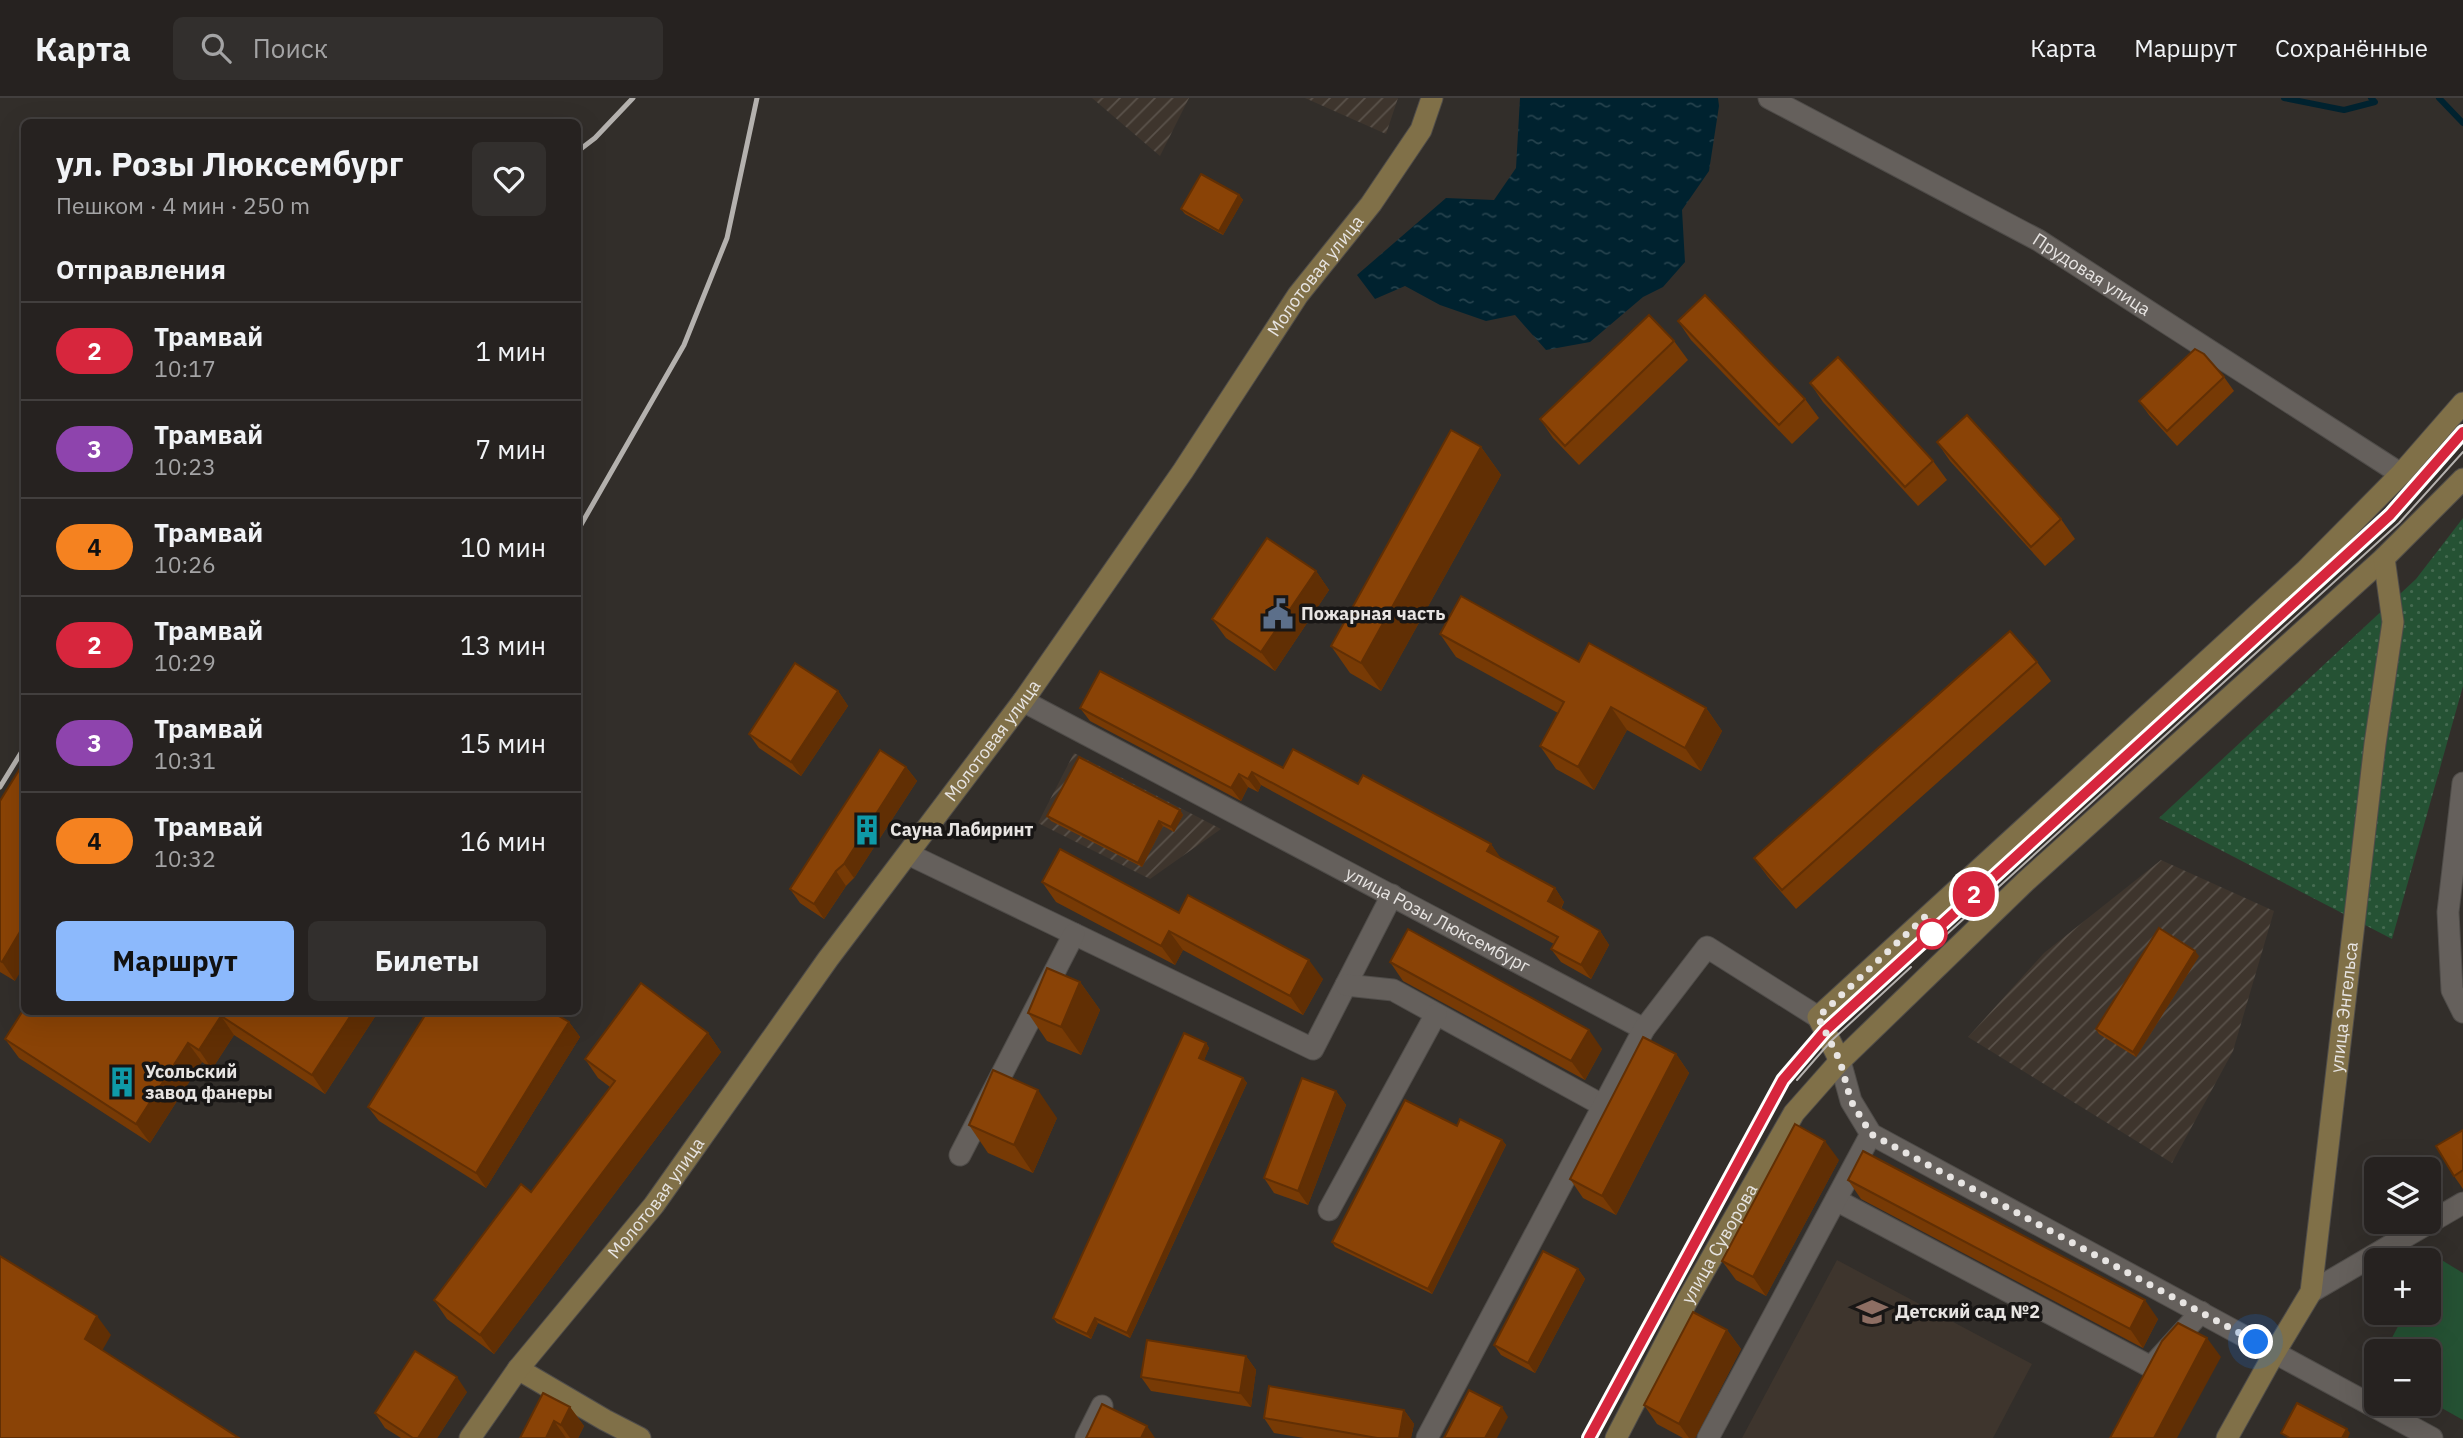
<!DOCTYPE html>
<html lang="ru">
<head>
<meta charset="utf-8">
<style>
	body { margin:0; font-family:"IBM Plex Sans",sans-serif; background:#322f2d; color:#f1f3f6; height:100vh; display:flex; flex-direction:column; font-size:26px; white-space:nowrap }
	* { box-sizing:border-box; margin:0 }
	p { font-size:23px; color:#a4a4a5 }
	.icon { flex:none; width:38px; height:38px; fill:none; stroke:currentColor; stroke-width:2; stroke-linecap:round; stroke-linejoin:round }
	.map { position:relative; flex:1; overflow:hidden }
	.side { position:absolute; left:21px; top:21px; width:560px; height:896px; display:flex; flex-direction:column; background:#262220; border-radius:10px; box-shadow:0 7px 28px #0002,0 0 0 2px #423f3e }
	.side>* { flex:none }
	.badge { padding:0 14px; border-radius:23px; font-size:24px; line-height:46px }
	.controls { position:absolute; left:2364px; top:1059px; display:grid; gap:14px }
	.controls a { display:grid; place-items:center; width:77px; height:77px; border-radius:10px; background:#262220; box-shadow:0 7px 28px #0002,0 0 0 2px #423f3e; font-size:35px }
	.you { position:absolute; width:35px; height:35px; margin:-18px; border:5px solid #fff; border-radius:50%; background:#1a73e8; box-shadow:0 0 0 10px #1a73e833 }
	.map>.badge { position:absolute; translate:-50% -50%; box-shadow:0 0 0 4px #fff }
	h2 { padding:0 35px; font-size:26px; line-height:63px }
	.round { display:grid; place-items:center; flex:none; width:74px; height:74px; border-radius:10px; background:#322f2d }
	.headline { display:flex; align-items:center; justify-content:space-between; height:119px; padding:0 35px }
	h1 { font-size:33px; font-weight:700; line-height:52px }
	.cta { display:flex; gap:14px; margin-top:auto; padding:14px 35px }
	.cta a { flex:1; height:80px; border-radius:10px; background:#8cb9fc; color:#111; font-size:28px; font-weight:700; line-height:80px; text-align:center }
	.cta a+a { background:#322f2d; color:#f1f3f6 }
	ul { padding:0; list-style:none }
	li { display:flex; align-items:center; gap:21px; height:98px; padding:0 35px; border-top:2px solid #423f3e }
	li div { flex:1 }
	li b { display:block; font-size:26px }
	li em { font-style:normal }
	li .badge { min-width:77px; font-weight:700; text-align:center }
	header { display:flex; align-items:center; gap:42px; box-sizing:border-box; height:98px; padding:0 35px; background:#262220; border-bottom:2px solid #423f3e }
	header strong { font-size:33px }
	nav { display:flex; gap:38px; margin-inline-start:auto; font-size:24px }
	.search { width:490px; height:63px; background:#322f2d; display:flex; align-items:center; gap:18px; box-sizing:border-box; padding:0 24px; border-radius:10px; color:#a4a4a5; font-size:26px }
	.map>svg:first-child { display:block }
	.built { fill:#3e352d }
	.industrial { fill:url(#industrial-furrows) }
	.grass { fill:#255234 }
	.park { fill:url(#park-dots) }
	.water { fill:url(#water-ripples) }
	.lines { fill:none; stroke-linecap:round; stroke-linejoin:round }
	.stream { stroke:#00222f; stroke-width:6 }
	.street-casing { stroke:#4f4c49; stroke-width:23 }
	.secondary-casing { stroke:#4f4c49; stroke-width:23 }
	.street { stroke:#65605c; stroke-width:21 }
	.secondary { stroke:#807048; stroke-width:21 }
	.tram { stroke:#b4b1ae; stroke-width:2 }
	.rail { stroke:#b4b1ae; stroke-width:5 }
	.wall { fill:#773a05 }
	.shaded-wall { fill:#612f04 }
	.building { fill:#8a4306; stroke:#612f04; stroke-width:2 }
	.line-casing { stroke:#fff; stroke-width:16 }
	.line { stroke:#d7263d; stroke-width:10 }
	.walk { stroke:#e7e4e2; stroke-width:7; stroke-dasharray:0 12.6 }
	.stop-dot { fill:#fff; stroke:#d7263d; stroke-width:3.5 }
	.labels { text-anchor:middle; stroke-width:7; stroke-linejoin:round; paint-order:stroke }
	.street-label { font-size:18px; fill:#e7e4e2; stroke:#181615 }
	.poi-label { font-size:18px; font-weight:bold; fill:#e7e4e2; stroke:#181615; text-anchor:start }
</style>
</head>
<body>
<header>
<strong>Карта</strong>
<div class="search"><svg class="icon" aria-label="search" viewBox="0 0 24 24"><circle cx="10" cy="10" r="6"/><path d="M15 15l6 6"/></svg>Поиск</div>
<nav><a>Карта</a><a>Маршрут</a><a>Сохранённые</a></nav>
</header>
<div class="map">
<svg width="2463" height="1340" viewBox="0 0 2463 1340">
	<defs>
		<pattern id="industrial-furrows" width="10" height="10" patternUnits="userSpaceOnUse" patternTransform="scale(1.75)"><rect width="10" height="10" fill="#3e352d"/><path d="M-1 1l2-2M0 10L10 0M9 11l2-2" fill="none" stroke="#5a524b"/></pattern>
		<pattern id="park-dots" width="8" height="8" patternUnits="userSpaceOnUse" patternTransform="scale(1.75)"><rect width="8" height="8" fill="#255234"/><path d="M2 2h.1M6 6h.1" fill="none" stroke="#456b51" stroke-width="1.8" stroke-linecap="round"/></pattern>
		<pattern id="water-ripples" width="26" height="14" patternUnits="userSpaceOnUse" patternTransform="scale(1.75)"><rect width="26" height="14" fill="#00222f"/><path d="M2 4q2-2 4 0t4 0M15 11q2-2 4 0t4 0" fill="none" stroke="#25424d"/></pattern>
	</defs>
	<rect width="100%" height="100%" fill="#322e2a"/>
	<polygon class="built" points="1837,1162 2032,1266 1993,1340 1742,1340"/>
	<g class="industrial">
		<polygon points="1092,0 1189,0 1160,58"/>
		<polygon points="1305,0 1398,0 1386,36"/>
		<polygon points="1074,655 1221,731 1150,781 1038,725"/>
		<polygon points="2161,762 2274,813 2233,953 2172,1065 1968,939 2044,855"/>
	</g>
	<polygon class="grass" points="2435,1158 2463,1175 2463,1322 2429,1303 2429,1253 2385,1253 2405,1215 2429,1214 2429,1170"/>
	<polygon class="park" points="2463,420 2463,588 2392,841 2159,720 2416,481"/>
	<polygon class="water" points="1520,0 1718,0 1719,8 1709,73 1682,112 1685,164 1663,189 1643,199 1590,244 1546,252 1515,217 1486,223 1440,207 1405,188 1375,201 1357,177 1446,100 1494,102 1516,70"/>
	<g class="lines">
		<g class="stream">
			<polyline points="2284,0 2344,12 2375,4 2371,0"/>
			<polyline points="2439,0 2463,25"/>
		</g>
		<g class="street-casing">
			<g id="street">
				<path id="s1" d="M1769,0l269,142 363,234"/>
				<path id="s2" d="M1023,603l621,328"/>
				<polyline points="2463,685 2448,814 2452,892 2463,914"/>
				<polyline points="908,756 1313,951 1392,797"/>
				<polyline points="1346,887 1393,892 1604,1008"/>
				<polyline points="1840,963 1851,1003 1871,1036 2432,1340"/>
				<polyline points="960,1057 1074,836"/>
				<polyline points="1836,1102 2151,1269 2201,1214"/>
				<polyline points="1329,1112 1436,916"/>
				<polyline points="2311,1194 2463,1105"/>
				<polyline points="1086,1340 1102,1308"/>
				<polyline points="1427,1340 1644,931 1707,849 1818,919"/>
				<polyline points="1708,1340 1871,1036"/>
			</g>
		</g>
		<g class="secondary-casing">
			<g id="secondary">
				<polyline points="1840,963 1818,919 2306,472 2401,376 2463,305"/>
				<polyline points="518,1271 605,1322 640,1340"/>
				<path id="s3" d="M470,1340l48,-69 136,-164 174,-246 195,-258 160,-230 115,-176 73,-91 50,-74 11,-32"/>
				<path id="s4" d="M1616,1340l71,-137 107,-188 46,-52 185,-179 359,-324 79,-79"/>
				<path id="s5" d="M2227,1340l48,-86 36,-60 64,-548 18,-122 -9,-64"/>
			</g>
		</g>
		<use href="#street" class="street"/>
		<use href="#secondary" class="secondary"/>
		<g class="tram">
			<polyline points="1947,836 2399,425 2463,354"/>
			<polyline points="1797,982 1831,943 1911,869"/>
			<polyline points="1589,1340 1783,982 1825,933 2390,417 2463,334"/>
		</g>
		<g class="rail">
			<polyline points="578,53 595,40 633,0"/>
			<polyline points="578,432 684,247 727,140 757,0"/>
			<polyline points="0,689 24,650"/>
		</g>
	</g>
	<g class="wall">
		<polygon points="1239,97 1243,102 1223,137 1185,116 1181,111"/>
		<polygon points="1678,223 1805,301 1819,320 1792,346 1691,242"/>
		<polygon points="1674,243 1688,262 1579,367 1553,340 1540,321"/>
		<polygon points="2224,279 2234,293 2177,348 2149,317 2139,303"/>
		<polygon points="1810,285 1933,363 1947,382 1918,408 1823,304"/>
		<polygon points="1937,344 2061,421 2075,441 2045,468 1950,363"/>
		<polygon points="1481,349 1501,377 1381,593 1350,575 1331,548"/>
		<polygon points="1316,473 1329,492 1275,573 1226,540 1212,521"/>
		<polygon points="1440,536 1579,564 1706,610 1722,633 1701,673 1627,632 1594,692 1556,671 1540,648 1558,615 1456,559"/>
		<polygon points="2037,564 2051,583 1796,811 1768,779 1754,760"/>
		<polygon points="838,593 848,608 801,678 759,650 749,636"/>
		<polygon points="1080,610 1283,670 1358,686 1491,746 1500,760 1555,790 1564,804 1561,811 1600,833 1609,847 1591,881 1561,864 1551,851 1554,846 1261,687 1258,694 1248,689 1241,703 1090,623"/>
		<polygon points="906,669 917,683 854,780 846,788 824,821 800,805 790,791"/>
		<polygon points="0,703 15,883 0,874"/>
		<polygon points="1180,712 1183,717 1174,734 1163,728 1142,769 1051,723 1047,718"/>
		<polygon points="1042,784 1179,815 1323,881 1303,917 1183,852 1175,867 1056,804"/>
		<polygon points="2199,858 2136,959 2099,936 2096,931"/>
		<polygon points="1390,864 1602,951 1585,982 1403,883"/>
		<polygon points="1080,884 1100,912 1081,957 1047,943 1028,915"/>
		<polygon points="24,914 378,914 325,996 234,937 212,971 202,964 150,1045 19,960 5,941"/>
		<polygon points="569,924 580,939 486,1090 379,1023 368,1009"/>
		<polygon points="708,935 721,954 494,1256 447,1221 434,1202 531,1094 610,989 598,980 585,961"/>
		<polygon points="1206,945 1209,950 1204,962 1243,980 1247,985 1130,1240 1098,1225 1091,1241 1057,1225 1053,1220"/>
		<polygon points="1676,956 1689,975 1616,1117 1583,1100 1570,1081"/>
		<polygon points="1336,993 1346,1007 1308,1107 1274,1095 1264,1080"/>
		<polygon points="1057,1020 1033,1075 988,1055 969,1027"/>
		<polygon points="1457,1028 1502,1042 1506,1047 1432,1196 1335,1149 1332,1144"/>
		<polygon points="2463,1032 2463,1091 2454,1078"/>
		<polygon points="1839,1062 1766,1198 1736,1182 1722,1163"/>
		<polygon points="1848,1082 2158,1221 2143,1250 1861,1101"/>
		<polygon points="1578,1171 1585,1181 1535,1275 1501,1257 1494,1247"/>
		<polygon points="1727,1232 1741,1251 1695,1340 1683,1340 1657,1326 1644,1307"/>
		<polygon points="1246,1258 1256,1272 1251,1309 1151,1293 1141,1279"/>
		<polygon points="467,1294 437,1340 401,1340 385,1330 375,1315"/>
		<polygon points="570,1309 584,1328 578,1340 520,1340"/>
		<polygon points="1404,1312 1414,1326 1411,1340 1304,1340 1274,1335 1264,1320"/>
	</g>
	<g class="shaded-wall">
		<polygon points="1239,97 1243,102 1223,137 1219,133"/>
		<polygon points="1481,349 1501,377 1381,593 1361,565"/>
		<polygon points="1316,473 1329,492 1275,573 1261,554"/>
		<polygon points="838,593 848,608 801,678 791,664"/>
		<polygon points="1611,609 1627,632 1594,692 1578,669"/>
		<polygon points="1706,610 1722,633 1701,673 1685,650"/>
		<polygon points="906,669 917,683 854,780 844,766"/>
		<polygon points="1252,674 1261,687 1258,694 1248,681"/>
		<polygon points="1239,676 1248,689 1241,703 1231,690"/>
		<polygon points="1180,712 1183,717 1174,734 1171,729"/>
		<polygon points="1159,723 1163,728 1142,769 1138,765"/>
		<polygon points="1491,746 1500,759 1497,767 1487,753"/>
		<polygon points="836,773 846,788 824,821 814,806"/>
		<polygon points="1555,790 1564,804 1557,817 1548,803"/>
		<polygon points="24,827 24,868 15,883 2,864"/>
		<polygon points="1169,833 1183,852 1175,867 1161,848"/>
		<polygon points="1600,833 1609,847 1591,881 1581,867"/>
		<polygon points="2195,853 2199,858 2136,959 2133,954"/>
		<polygon points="1309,862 1323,881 1303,917 1290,898"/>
		<polygon points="1080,884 1100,912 1081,957 1061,929"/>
		<polygon points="353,914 378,914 325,996 312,977"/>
		<polygon points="221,918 234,937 212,971 199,952"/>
		<polygon points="569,924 580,939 486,1090 476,1075"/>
		<polygon points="1589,932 1602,951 1585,982 1571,963"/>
		<polygon points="708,935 721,954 494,1256 480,1237"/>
		<polygon points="188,945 202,964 150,1045 136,1026"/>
		<polygon points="1206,945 1209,950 1203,965 1199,960"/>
		<polygon points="1676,956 1689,975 1616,1117 1602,1098"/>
		<polygon points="1243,980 1247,985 1130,1240 1127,1235"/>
		<polygon points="1038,992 1057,1020 1033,1075 1014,1047"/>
		<polygon points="1336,993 1346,1007 1308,1107 1298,1093"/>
		<polygon points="1502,1042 1506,1047 1432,1196 1428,1191"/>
		<polygon points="1825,1043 1839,1062 1766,1198 1753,1179"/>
		<polygon points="1578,1171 1585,1181 1535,1275 1528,1265"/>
		<polygon points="2145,1202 2158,1221 2143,1250 2130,1231"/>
		<polygon points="97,1218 111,1237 98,1260 85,1241"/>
		<polygon points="1095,1220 1098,1225 1091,1241 1087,1236"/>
		<polygon points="1727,1232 1741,1251 1695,1340 1689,1340 1679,1326"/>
		<polygon points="2207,1240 2221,1259 2177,1340 2154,1340"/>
		<polygon points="1246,1258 1256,1272 1251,1309 1240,1295"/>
		<polygon points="457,1279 467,1294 437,1340 418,1340"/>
		<polygon points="570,1309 584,1328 578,1340 570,1340 561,1327"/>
		<polygon points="1502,1309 1508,1319 1497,1340 1485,1340"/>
		<polygon points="1404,1312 1414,1326 1411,1340 1399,1340"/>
		<polygon points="554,1323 566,1340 546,1340"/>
		<polygon points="1147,1328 1155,1340 1141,1340"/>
		<polygon points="2347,1331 2350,1335 2348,1340 2342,1340"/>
	</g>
	<g class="building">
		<polygon points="1201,76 1239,97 1219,133 1181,111"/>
		<polygon points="1705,197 1805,301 1779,327 1678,223"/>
		<polygon points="1649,217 1674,243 1565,348 1540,321"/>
		<polygon points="2195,251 2204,256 2224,279 2167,333 2139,303"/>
		<polygon points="1838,259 1933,363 1905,389 1810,285"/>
		<polygon points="1967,317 2061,421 2031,449 1937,344"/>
		<polygon points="1451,332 1481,349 1361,565 1331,548"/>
		<polygon points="1267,440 1316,473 1261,554 1212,521"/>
		<polygon points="1461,498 1579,564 1589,545 1706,610 1685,650 1611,609 1578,669 1540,648 1564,604 1440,536"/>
		<polygon points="2010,533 2037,564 1782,792 1754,760"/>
		<polygon points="795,565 838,593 791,664 749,636"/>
		<polygon points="1100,573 1283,670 1293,651 1358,686 1363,677 1491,746 1487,753 1555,790 1548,803 1600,833 1581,867 1551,851 1558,839 1252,674 1248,681 1239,676 1231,690 1080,610"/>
		<polygon points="880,652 906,669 844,766 836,773 814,806 790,791"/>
		<polygon points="1079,659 1180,712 1171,729 1159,723 1138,765 1047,718"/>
		<polygon points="24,664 24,827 2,864 0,863 0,703"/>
		<polygon points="1060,751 1179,815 1188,797 1309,862 1290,898 1169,833 1161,848 1042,784"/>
		<polygon points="2159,830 2195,853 2133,954 2096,931"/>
		<polygon points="1408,831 1589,932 1571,963 1390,864"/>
		<polygon points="1047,870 1080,884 1061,929 1028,915"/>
		<polygon points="641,885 708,935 480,1237 434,1202 521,1086 531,1094 615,983 585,961"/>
		<polygon points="24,911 24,914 353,914 312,977 221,918 199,952 188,945 136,1026 5,941"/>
		<polygon points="427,914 552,914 569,924 476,1075 368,1009"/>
		<polygon points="1184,935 1206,945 1199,960 1243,980 1127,1235 1095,1220 1087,1236 1053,1220"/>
		<polygon points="1643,939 1676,956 1602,1098 1570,1081"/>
		<polygon points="993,972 1038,992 1014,1047 969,1027"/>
		<polygon points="1302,980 1336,993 1298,1093 1264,1080"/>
		<polygon points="1405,1002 1457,1028 1460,1021 1502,1042 1428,1191 1332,1144"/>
		<polygon points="1795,1026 1825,1043 1753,1179 1722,1163"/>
		<polygon points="2463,1032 2463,1072 2454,1078 2436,1048"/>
		<polygon points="1863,1053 2145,1202 2130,1231 1848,1082"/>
		<polygon points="1543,1153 1578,1171 1528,1265 1494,1247"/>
		<polygon points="0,1158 97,1218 85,1241 239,1340 0,1340"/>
		<polygon points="1693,1214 1727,1232 1679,1326 1644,1307"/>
		<polygon points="2178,1225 2207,1240 2154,1340 2110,1340 2162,1243"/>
		<polygon points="1147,1242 1246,1258 1240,1295 1141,1279"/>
		<polygon points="415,1253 457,1279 418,1340 413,1340 375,1315"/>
		<polygon points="1269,1288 1404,1312 1399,1340 1377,1340 1264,1320"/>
		<polygon points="1469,1292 1502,1309 1485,1340 1444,1340"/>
		<polygon points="543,1295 570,1309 561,1327 554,1323 546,1340 520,1340"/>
		<polygon points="2297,1305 2347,1331 2342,1340 2290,1340 2281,1335"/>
		<polygon points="1102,1306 1147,1328 1141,1340 1086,1340"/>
	</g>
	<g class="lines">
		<g class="line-casing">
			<polyline id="line" points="1589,1340 1783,982 1825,933 2390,417 2463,334"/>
		</g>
		<use href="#line" class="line"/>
		<polyline class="walk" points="1932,836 1928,816 1818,919 1840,963 1851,1003 1871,1036 2256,1244"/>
	</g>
	<defs>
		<g id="civic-bare" transform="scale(2.415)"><path d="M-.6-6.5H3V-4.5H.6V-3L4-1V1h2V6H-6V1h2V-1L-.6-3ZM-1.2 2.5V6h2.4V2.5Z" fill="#5c6f8a" stroke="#181615" stroke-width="2.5" paint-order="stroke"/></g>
		<g id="building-bare" transform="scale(2.415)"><path d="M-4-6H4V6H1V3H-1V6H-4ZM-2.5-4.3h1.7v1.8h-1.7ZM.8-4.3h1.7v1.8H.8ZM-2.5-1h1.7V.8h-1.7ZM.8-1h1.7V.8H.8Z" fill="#0f9aa8" stroke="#181615" stroke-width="2.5" paint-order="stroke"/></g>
		<g id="school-bare" transform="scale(2.415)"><path d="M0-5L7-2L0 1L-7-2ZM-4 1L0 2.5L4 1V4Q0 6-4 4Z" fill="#8d6e63" stroke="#181615" stroke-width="2.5" paint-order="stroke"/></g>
	</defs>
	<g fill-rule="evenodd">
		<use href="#civic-bare" x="1278" y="516"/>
		<use href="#building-bare" x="867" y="732"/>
		<use href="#building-bare" x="122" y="984"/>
		<use href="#school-bare" x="1872" y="1214"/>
	</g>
	<circle class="stop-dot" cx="1932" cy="836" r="14"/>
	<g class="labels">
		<g class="street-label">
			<text dy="6" stroke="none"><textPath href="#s1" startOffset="368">Прудовая улица</textPath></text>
			<text dy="6" stroke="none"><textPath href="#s3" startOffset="1438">Молотовая улица</textPath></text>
			<text dy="6" stroke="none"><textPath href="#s3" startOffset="872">Молотовая улица</textPath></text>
			<text dy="6" stroke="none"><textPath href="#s2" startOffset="469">улица Розы Люксембург</textPath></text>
			<text dy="6" stroke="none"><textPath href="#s5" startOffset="455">улица Энгельса</textPath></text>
			<text dy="6" stroke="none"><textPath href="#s3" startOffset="304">Молотовая улица</textPath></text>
			<text dy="6" stroke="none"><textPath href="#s4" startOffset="220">улица Суворова</textPath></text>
		</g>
		<g class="poi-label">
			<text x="1301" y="522">Пожарная часть</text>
			<text x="890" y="738">Сауна Лабиринт</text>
			<text x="145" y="980">Усольский<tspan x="145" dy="21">завод фанеры</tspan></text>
			<text x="1895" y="1220">Детский сад №2</text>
		</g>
	</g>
</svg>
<div class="controls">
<a><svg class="icon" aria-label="layers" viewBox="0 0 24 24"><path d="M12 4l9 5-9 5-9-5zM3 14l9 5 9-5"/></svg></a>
<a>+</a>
<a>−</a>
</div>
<div class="you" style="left:2256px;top:1244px"></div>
<b class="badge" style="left:1974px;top:796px;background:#d7263d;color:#fff">2</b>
<section class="side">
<div class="headline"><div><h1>ул. Розы Люксембург</h1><p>Пешком · 4 мин · 250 m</p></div><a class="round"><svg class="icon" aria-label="heart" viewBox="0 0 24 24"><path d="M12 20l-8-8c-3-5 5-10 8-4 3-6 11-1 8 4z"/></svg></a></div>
<h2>Отправления</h2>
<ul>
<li><span class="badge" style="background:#d7263d;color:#fff">2</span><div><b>Трамвай</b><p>10:17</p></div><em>1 мин</em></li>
<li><span class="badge" style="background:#8e44ad;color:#fff">3</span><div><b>Трамвай</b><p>10:23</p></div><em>7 мин</em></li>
<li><span class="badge" style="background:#f58220;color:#111">4</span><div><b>Трамвай</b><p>10:26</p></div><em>10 мин</em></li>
<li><span class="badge" style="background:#d7263d;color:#fff">2</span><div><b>Трамвай</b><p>10:29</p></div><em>13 мин</em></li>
<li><span class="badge" style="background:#8e44ad;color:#fff">3</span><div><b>Трамвай</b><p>10:31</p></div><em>15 мин</em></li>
<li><span class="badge" style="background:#f58220;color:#111">4</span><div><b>Трамвай</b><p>10:32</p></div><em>16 мин</em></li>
</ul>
<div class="cta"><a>Маршрут</a><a>Билеты</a></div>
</section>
</div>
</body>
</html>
